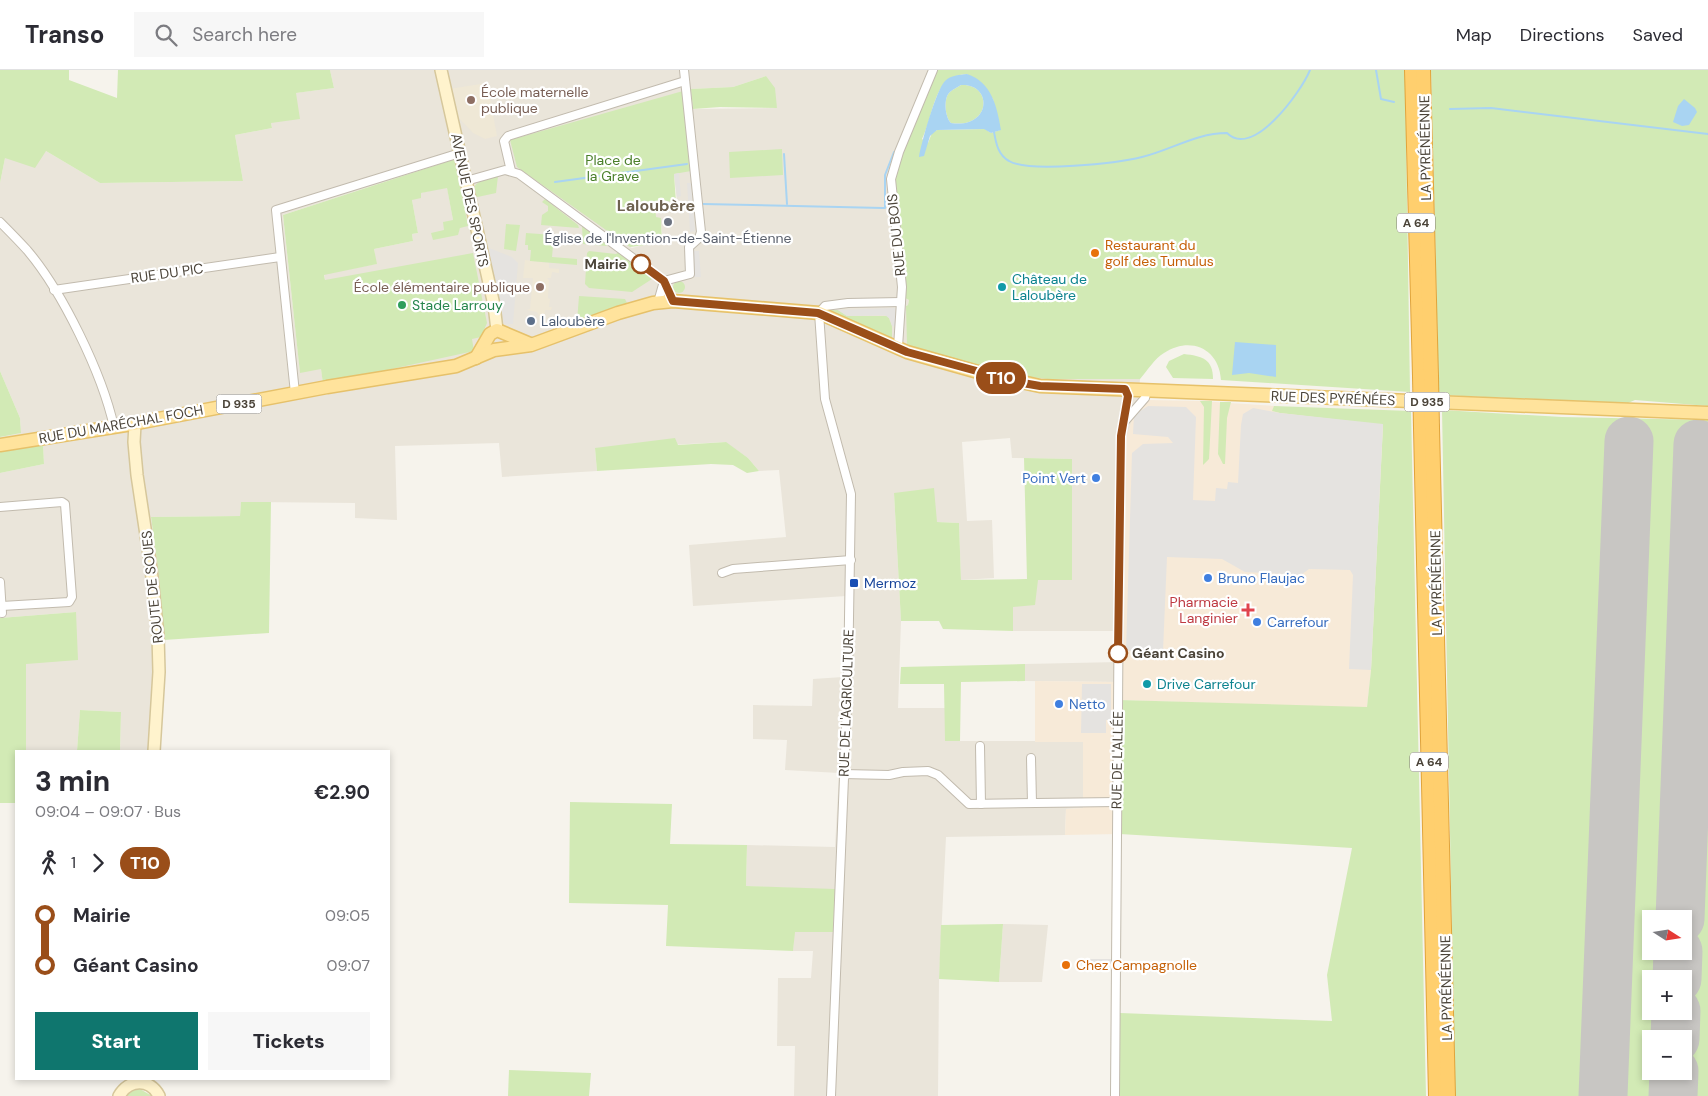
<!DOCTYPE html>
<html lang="en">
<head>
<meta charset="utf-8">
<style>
	body { margin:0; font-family:"DM Sans",sans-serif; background:#f7f7f7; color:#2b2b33; height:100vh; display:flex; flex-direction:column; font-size:19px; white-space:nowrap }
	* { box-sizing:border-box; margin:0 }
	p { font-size:16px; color:#7c7c81 }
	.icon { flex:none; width:28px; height:28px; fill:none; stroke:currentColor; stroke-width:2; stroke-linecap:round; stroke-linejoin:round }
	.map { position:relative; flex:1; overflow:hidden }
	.side { position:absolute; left:15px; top:680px; width:375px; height:330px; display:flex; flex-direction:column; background:#fff; border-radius:0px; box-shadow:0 2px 8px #0003 }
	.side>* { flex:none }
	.badge { padding:0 10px; border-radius:16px; font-size:18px; line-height:32px }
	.needle { width:32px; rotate:102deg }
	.fabs { position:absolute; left:1642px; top:840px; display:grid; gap:10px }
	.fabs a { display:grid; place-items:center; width:50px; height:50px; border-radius:0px; background:#fff; box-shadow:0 2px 8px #0003; font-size:25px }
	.map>.badge { position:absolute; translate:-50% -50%; box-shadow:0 0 0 2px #fff }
	.legs { display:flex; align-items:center; gap:8px; height:55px; padding:0 20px; font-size:16px }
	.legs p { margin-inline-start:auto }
	.headline { display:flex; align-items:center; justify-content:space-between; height:85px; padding:0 20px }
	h1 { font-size:28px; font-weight:800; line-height:38px }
	.button { display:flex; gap:10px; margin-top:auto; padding:10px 20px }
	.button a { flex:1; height:58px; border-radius:0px; background:#0f766e; color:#fff; font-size:20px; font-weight:800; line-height:58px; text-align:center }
	.button a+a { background:#f7f7f7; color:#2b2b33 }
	ul { padding:0 20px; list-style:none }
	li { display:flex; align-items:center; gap:18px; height:50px; font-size:19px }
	li i { display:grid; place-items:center; width:8px; height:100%; margin:0 6px; background:currentColor }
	li i::after { content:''; width:12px; height:12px; margin:-6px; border:4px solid; border-radius:50%; background:#fff }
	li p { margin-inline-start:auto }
	li:first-child i { background:linear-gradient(#0000 50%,currentColor 0) }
	li:last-child i { background:linear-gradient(currentColor 50%,#0000 0) }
	header { display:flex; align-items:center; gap:30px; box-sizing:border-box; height:70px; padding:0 25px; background:#fff; border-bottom:1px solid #e1e1e2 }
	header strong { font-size:24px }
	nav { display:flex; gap:28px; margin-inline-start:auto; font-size:18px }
	.search { width:350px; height:45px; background:#f7f7f7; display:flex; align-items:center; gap:12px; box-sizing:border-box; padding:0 18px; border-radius:0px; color:#7c7c81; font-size:19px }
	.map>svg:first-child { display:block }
	.residential { fill:#eae5da; fill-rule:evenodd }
	.commercial { fill:#f7ead8 }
	.education { fill:#efe8d6 }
	.green { fill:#d2eab5; fill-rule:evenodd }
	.parking { fill:#e5e3e0 }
	.water { fill:#a9d4f2; fill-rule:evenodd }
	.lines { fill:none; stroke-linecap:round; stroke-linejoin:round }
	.stream { stroke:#a9d4f2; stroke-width:2 }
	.taxiway { stroke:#c8c6c3; stroke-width:20 }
	.runway { stroke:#c8c6c3; stroke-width:49 }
	.street-casing { stroke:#c2bbae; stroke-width:10 }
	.secondary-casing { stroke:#d6c79b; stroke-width:14 }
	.primary-casing { stroke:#e6c16a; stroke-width:15 }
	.highway-casing { stroke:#e0a43c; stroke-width:16 }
	.street { stroke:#fff; stroke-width:8 }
	.secondary { stroke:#fff3cd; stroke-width:11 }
	.primary { stroke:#ffe39c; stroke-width:12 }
	.highway { stroke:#ffcf6e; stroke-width:14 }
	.highway-bridge-casing { stroke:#e0a43c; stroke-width:16; stroke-linecap:butt }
	.highway-bridge { stroke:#ffcf6e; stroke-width:14 }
	.line-1-casing { stroke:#fff; stroke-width:11 }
	.line-1 { stroke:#9a4e19; stroke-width:8 }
	.education-dot { fill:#8d6e63; stroke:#fff; stroke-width:2 }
	.worship-dot { fill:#6b7280; stroke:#fff; stroke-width:2 }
	.food-dot { fill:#e8710a; stroke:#fff; stroke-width:2 }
	.stop-1-dot { fill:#fff; stroke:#9a4e19; stroke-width:2.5 }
	.culture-dot { fill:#0f9aa8; stroke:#fff; stroke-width:2 }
	.leisure-dot { fill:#2e9e5b; stroke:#fff; stroke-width:2 }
	.service-dot { fill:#5c6f8a; stroke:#fff; stroke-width:2 }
	.shop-dot { fill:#3f7fe0; stroke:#fff; stroke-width:2 }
	.transit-dot { fill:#1a4fb4; stroke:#fff; stroke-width:2 }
	.health-dot { fill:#e0444e; stroke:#fff; stroke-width:2 }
	.labels { text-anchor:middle; stroke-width:4.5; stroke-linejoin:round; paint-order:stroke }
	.shield { fill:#fff; stroke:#817c74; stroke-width:1 }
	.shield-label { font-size:12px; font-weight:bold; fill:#4b4439 }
	.education-label { font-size:14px; fill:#785e54; stroke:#fff; text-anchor:start }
	.street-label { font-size:14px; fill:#4b4439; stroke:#fff }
	.park-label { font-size:14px; fill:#4a7f2a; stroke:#fff }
	.worship-label { font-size:14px; fill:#5b616d; stroke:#fff }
	.food-label { font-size:14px; fill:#c56008; stroke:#fff; text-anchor:start }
	.stop-label { font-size:14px; font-weight:bold; fill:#4b4439; stroke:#fff; text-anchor:end }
	.culture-label { font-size:14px; fill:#0d838f; stroke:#fff; text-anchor:start }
	.leisure-label { font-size:14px; fill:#27864d; stroke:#fff; text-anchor:start }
	.service-label { font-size:14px; fill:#4e5e75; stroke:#fff; text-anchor:start }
	.shop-label { font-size:14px; fill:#366cbe; stroke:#fff; text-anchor:start }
	.transit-label { font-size:14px; fill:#164399; stroke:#fff; text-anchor:start }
	.health-label { font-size:14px; fill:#be3a42; stroke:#fff; text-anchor:end }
	.quarter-label { font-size:16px; font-weight:bold; fill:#6e6250; stroke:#fff }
</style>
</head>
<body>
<header>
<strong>Transo</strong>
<div class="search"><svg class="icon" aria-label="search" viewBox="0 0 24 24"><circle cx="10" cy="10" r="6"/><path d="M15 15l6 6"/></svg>Search here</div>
<nav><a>Map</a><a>Directions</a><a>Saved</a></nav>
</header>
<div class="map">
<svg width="1708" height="1026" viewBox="0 0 1708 1026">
	<rect width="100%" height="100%" fill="#f6f3ec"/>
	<g class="residential">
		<path d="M330,0h607l-33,80 -10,55 11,93 4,2 -1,5h-2l141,74h93l-20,252h-107v-24l25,-28 34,1v-121l-60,-1 -2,-20 -48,4 5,79 25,-1 2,58 -33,2 -2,-57 -22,-1 -43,-29 7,128 -3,87h47l1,33h137v67l-17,1 -1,26 -119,2 -7,142 -1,117h-144l1,-50h-18l1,-68h33l2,-27h-20l1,-19 41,-42 -89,-4 1,-41 88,2 4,-74 -54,-3 2,-30 -34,-1v-34l59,1 1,-27 30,-2 3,-81 -153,10 -4,-61 97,-8 -7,-67 -20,1 -11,-13 -23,-16 -130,7 2,22 -95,6 -3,-34 -104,3 2,74 -42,-2v-15l-114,-1 -1,14 -89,1 8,54 5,69 -6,111h-38l1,-39 -41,-2 -3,41h-51v-87l50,-52 -76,6v-145l44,-9 -1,-20 -43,7v-14l21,-4 -1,-15 -20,-47v-188l5,-25 41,-7 54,32 143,-2 -8,-46 37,-7 -1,-5 24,-30 39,-5zM766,6l11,32 -84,1 -1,-20 41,-2zM683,21l-9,83 3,27 -14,-1 -8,5v13l6,4 2,18 -31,8 -2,-1zM455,89l5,69 -2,4 -5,-12 -6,-33 -27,6 -8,7 6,33 -6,1 1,7 -39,8 2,15 -52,10 17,86 -18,24 -2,-16 -21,4 -17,-157z"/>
		<polygon points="1119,592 1119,612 1025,611 1025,594"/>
		<polygon points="1003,854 1048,855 1042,912 999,912"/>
	</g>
	<polygon class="commercial" points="1149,330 1200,331 1274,336 1273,341 1383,354 1371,600 1367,638 1119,630 1120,764 1065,765 1066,739 1083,738 1083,672 1035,672 1035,611 1119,612 1125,371 1133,346"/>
	<g class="education">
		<polygon points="487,13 497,66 485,69 473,63 456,45 449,19"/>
		<polygon points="525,190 549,193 549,198 559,199 559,203 552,202 551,208 547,208 549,210 548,228 550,229 549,237 552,237 551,240 545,240 544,247 539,246 537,242 527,240 530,239 533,208 523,208"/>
	</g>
	<g class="green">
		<polygon points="0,0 69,0 69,10 117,28 118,0 330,0 334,18 296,23 300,49 271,53 272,58 235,65 243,111 100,113 46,81 35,98 5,88 0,113"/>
		<path d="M937,0h468l5,322 -189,-12c-2,-32 -31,-44 -57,-27 -9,5 -17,18 -24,26h-93l-33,-4 -107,-30 -1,-39 2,-1 1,-5 -4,-2c-4,-33 -16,-82 -11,-114 5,-35 29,-80 43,-114zM967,4l26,25 7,31 -9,3 -6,-4 -48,1 -5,3 -4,10 -6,-4c13,-26 10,-63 45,-65z"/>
		<polygon points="1431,0 1708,0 1708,336 1635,330 1628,333 1439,325"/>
		<polygon points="766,6 775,18 777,38 720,37 693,39 691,19 733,17"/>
		<path d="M961,15c32,-2 31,44 -10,38 -6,-6 -8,-25 -1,-31 3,-3 8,-5 11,-7z"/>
		<polygon points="683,21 691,101 674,104 676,133 663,130 661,134 655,135 656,147 661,148 662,173 630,177 517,97 510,70"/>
		<polygon points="782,79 783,105 730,108 729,82"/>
		<polygon points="455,89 468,156 460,158 458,165 433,170 431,163 444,160 443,152 453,150 447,118 421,123 421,128 412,130 418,163 412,164 413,171 374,179 377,194 324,205 325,210 473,183 487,253 481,267 472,269 474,281 323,314 321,299 300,303 283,145"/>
		<path d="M498,106l-2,17 -23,5c-3,-17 12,-19 25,-22z"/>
		<polygon points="545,129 578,155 579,158 541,155 542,145 548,141 548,136 542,132"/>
		<polygon points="506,154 520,155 516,181 504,179"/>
		<polygon points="582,156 606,172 607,176 583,174"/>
		<polygon points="526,163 554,165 552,187 577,189 577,195 530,191 531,180 528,180 528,175 525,175"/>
		<polygon points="589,181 616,184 619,182 651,206 652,209 632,222 589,218 585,214 587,183"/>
		<circle cx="679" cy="217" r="6"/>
		<polygon points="579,226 625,229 627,233 620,238 577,252"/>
		<polygon points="828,240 838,240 847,246 888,246 892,256 892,269"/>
		<path d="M1184,284c18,2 29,5 29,25l-40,-1 -7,-11 3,-6z"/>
		<polygon points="0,301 20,348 21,363 0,367"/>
		<polygon points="1200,331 1212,331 1209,389 1203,395 1204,337"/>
		<polygon points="1220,332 1231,332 1227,348 1225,394 1223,394 1218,384"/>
		<polygon points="1274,336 1411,341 1426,1026 1119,1026 1120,943 1332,951 1327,905 1352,778 1120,764 1119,630 1367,637 1371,600 1383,355 1280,343 1272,341"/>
		<path d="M1442,340l120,7 146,3v676h-253zM1651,849h33v32h-33zM1651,909h33v32h-33zM1651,969h33v32h-33z"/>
		<polygon points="675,368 678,375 726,372 748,388 759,401 747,403 733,395 711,394 597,401 595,378"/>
		<polygon points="43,374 44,394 0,403 0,381"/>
		<polygon points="1024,388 1072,389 1072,510 1038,510 1035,535 1013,537 1013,561 943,559 939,551 901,551 894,423 934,418 937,452 959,453 961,510 1027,509"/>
		<polygon points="241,432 271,432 269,563 164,570 159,506 151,447 240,446"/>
		<polygon points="76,542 78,590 26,594 26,680 36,681 16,681 16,733 0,733 0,548"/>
		<polygon points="1025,594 1025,611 961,612 960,671 945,671 944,614 900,614 901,597"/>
		<polygon points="80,640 121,642 120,681 77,681"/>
		<polygon points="570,732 672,734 670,774 747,775 746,816 835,819 833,862 795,862 793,881 666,876 668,835 569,833"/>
		<polygon points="1003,854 999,912 939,909 941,855"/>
		<polygon points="509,1000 591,1003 589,1026 508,1026"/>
		<polygon points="140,1019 152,1026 127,1026 132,1021"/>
	</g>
	<g class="parking">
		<polygon points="679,103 681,126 677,127 674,104"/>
		<polygon points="687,113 691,113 695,161 690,162"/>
		<polygon points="489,178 512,187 518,193 513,254 505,254 504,252 486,182"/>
		<polygon points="692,181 699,181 701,207 694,207"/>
		<polygon points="895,238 896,256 892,256 890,249 885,245 847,246 838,240"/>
		<polygon points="1148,336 1186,337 1196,347 1193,430 1215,431 1216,418 1227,419 1228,412 1238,413 1241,355 1243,344 1253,338 1280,343 1383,354 1371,600 1349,599 1353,505 1350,500 1309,499 1301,505 1245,502 1222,489 1167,487 1163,581 1126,581 1132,383 1143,374 1173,373 1168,367 1133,364 1134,345"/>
		<polygon points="1082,614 1111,614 1111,650 1106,650 1106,663 1081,663"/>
		<rect x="1077" y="889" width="34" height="5"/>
	</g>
	<g class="water">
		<path d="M967,4c25,8 30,33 34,56l-10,3 -7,-4 -47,1 -7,6 -6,20 -5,1c2,-13 17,-67 26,-76 6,-6 14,-6 22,-7zM961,15c32,-2 31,44 -10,38 -6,-6 -8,-25 -1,-31 3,-3 8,-5 11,-7z"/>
		<polygon points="1684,29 1695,38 1697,42 1689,55 1682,56 1673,52 1678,36"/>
		<polygon points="1235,272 1276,275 1276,307 1249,303 1232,305"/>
	</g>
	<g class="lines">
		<g class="stream">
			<polyline points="1376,0 1381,29 1394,32"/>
			<polyline points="1450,39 1491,38 1708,64"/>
			<path d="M994,62c2,11 4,23 15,29 20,12 109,2 133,-4 29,-7 54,-24 85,-24 26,26 74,-41 83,-63"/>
			<polyline points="784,84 787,134"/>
			<polyline points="555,112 687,94"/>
			<polyline points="703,134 883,138 885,138 885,105 894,82"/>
		</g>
		<polyline class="taxiway" points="1703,362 1708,362"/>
		<g class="runway">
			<polyline points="1680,849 1698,374"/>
			<polyline points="1677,909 1678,881"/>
			<polyline points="1675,969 1676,941"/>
			<polyline points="1603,1026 1629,371"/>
			<polyline points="1673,1026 1674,1001"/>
		</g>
		<g class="street-casing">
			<g id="street">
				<polyline points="511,101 504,71 508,66 685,11"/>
				<polyline points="466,111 505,100 519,104 664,211 673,231"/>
				<path d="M0,152c9,9 18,18 27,28 35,41 75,123 87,177"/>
				<polyline points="54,220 280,187"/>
				<polyline points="658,232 664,211 690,204 689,177 699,168 701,162 684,0"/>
				<polyline points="898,277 902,217 891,109 899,82 933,0"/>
				<polyline points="295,323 276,140 460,83"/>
				<polyline points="1125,351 1145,328 1147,320"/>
				<polyline points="0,437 62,432 65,434 72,527 69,532 2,536"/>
				<polyline points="722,503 733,499 851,490"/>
				<polyline points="0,512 2,543"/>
				<polyline points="980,676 981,734"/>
				<polyline points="1031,688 1032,733"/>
				<polyline points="843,704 889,705 903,702 928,701 938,705 969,734 1117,732"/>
				<polyline points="831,1026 848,610 851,424 825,329 819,243 825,236 848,233 901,232"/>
				<polyline points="1115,1026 1119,507 1121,366 1128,326 1125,319"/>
			</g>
		</g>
		<g class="secondary-casing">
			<g id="secondary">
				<polyline points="441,0 494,235 497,260"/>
				<polyline points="135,354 134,372 137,405 151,498 158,565 159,602 154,681"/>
				<path d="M119,1026c10,-17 31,-18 40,0"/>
			</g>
		</g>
		<g class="primary-casing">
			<g id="primary">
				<polyline points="476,288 490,264 497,260 530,274"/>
				<polyline points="0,375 132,354 327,317 456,296 494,280 531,275 618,243 653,233 673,231 819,243 907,282 985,304 1040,316 1708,343"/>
			</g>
		</g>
		<g class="highway-casing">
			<g id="highway">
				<polyline points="1412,0 1420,306"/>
				<polyline points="1423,0 1431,306"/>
				<polyline points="1421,358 1436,1026"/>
				<polyline points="1432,358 1448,1026"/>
			</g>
		</g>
		<use href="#street" class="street"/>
		<use href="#secondary" class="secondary"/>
		<use href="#primary" class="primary"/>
		<use href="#highway" class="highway"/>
		<g class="highway-bridge-casing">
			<g id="highway-bridge">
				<polyline points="1420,306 1421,358"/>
				<polyline points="1431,306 1432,358"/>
			</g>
		</g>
		<use href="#highway-bridge" class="highway-bridge"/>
	</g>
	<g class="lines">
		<g class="line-1-casing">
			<polyline id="line-1" points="641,194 664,211 673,231 818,243 907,282 1017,312 1040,316 1125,319 1128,326 1121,366 1118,583"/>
		</g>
		<use href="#line-1" class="line-1"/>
	</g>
	<g class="education-dot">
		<circle cx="471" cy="30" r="5"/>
		<circle cx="540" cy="217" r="5"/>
	</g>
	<circle class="worship-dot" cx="668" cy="152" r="5"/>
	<g class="food-dot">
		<circle cx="1095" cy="183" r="5"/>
		<circle cx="1066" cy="895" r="5"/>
	</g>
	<g class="stop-1-dot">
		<circle cx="641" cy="194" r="9"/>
		<circle cx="1118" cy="583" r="9"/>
	</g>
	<g class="culture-dot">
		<circle cx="1002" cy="217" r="5"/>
		<circle cx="1147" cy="614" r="5"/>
	</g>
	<circle class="leisure-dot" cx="402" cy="235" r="5"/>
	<circle class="service-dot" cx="531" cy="251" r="5"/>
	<g class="shop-dot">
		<circle cx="1096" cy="408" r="5"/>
		<circle cx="1208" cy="508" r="5"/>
		<circle cx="1257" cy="552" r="5"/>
		<circle cx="1059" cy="634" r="5"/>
	</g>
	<rect class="transit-dot" x="849" y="508" width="10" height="10" rx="2.5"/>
	<path class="health-dot" d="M1245.5 532.5h5v5h5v5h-5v5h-5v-5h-5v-5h5z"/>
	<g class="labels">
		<g class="shield">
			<rect x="1397" y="143.5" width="38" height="19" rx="4"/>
			<rect x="1404.5" y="322.5" width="45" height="19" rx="4"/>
			<rect x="216.5" y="324.5" width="45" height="19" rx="4"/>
			<rect x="1410" y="682.5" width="38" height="19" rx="4"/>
		</g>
		<g class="shield-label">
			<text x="1416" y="157">A 64</text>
			<text x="1427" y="336">D 935</text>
			<text x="239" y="338">D 935</text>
			<text x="1429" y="696">A 64</text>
		</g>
		<g class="education-label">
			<text x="481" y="27">École maternelle<tspan x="481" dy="16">publique</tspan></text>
			<text x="530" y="222" text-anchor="end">École élémentaire publique</text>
		</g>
		<g class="street-label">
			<text transform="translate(1425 78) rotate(-91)" y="5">LA PYRÉNÉENNE</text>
			<text transform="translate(470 130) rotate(78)" y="5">AVENUE DES SPORTS</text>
			<text transform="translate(896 165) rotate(-96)" y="5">RUE DU BOIS</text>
			<text transform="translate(167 203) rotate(-8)" y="5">RUE DU PIC</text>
			<text transform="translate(1333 328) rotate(2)" y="5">RUE DES PYRÉNÉES</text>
			<text transform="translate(121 354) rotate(-10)" y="5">RUE DU MARÉCHAL FOCH</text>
			<text transform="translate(1436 513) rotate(-91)" y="5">LA PYRÉNÉENNE</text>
			<text transform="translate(152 517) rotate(-96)" y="5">ROUTE DE SOUES</text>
			<text transform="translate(846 633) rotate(-88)" y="5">RUE DE L'AGRICULTURE</text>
			<text transform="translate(1117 690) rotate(-89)" y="5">RUE DE L'ALLÉE</text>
			<text transform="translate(1446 918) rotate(-91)" y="5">LA PYRÉNÉENNE</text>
		</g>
		<g class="park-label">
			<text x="613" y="95">Place de<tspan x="613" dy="16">la Grave</tspan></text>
		</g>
		<g class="worship-label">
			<text x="668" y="173">Église de l'Invention-de-Saint-Étienne</text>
		</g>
		<g class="food-label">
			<text x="1105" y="180">Restaurant du<tspan x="1105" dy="16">golf des Tumulus</tspan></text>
			<text x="1076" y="900">Chez Campagnolle</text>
		</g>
		<g class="stop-label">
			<text x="627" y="199">Mairie</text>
			<text x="1132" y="588" text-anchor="start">Géant Casino</text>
		</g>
		<g class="culture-label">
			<text x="1012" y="214">Château de<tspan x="1012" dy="16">Laloubère</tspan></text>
			<text x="1157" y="619">Drive Carrefour</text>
		</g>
		<g class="leisure-label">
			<text x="412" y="240">Stade Larrouy</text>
		</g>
		<g class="service-label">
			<text x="541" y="256">Laloubère</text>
		</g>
		<g class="shop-label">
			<text x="1086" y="413" text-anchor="end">Point Vert</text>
			<text x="1218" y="513">Bruno Flaujac</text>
			<text x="1267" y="557">Carrefour</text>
			<text x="1069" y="639">Netto</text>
		</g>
		<g class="transit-label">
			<text x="864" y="518">Mermoz</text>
		</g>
		<g class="health-label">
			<text x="1238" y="537">Pharmacie<tspan x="1238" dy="16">Langinier</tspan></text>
		</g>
		<g class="quarter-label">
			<text x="656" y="141">Laloubère</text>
		</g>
	</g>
</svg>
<div class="fabs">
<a><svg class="needle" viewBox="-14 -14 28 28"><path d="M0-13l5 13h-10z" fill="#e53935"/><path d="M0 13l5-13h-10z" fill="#7c7c81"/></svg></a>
<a>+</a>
<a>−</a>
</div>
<b class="badge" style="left:1001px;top:308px;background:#9a4e19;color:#fff">T10</b>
<section class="side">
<div class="headline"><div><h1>3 min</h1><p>09:04 – 09:07 · Bus</p></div><b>€2.90</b></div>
<div class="legs"><svg class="icon" aria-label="walk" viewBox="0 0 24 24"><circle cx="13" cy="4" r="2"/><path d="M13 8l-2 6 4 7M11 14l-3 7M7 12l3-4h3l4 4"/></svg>1<svg class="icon" aria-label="forward" viewBox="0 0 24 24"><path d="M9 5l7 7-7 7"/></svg><b class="badge" style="background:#9a4e19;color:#fff">T10</b></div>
<ul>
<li><i style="color:#9a4e19"></i><b>Mairie</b><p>09:05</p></li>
<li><i style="color:#9a4e19"></i><b>Géant Casino</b><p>09:07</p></li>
</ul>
<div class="button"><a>Start</a><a>Tickets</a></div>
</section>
</div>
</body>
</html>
